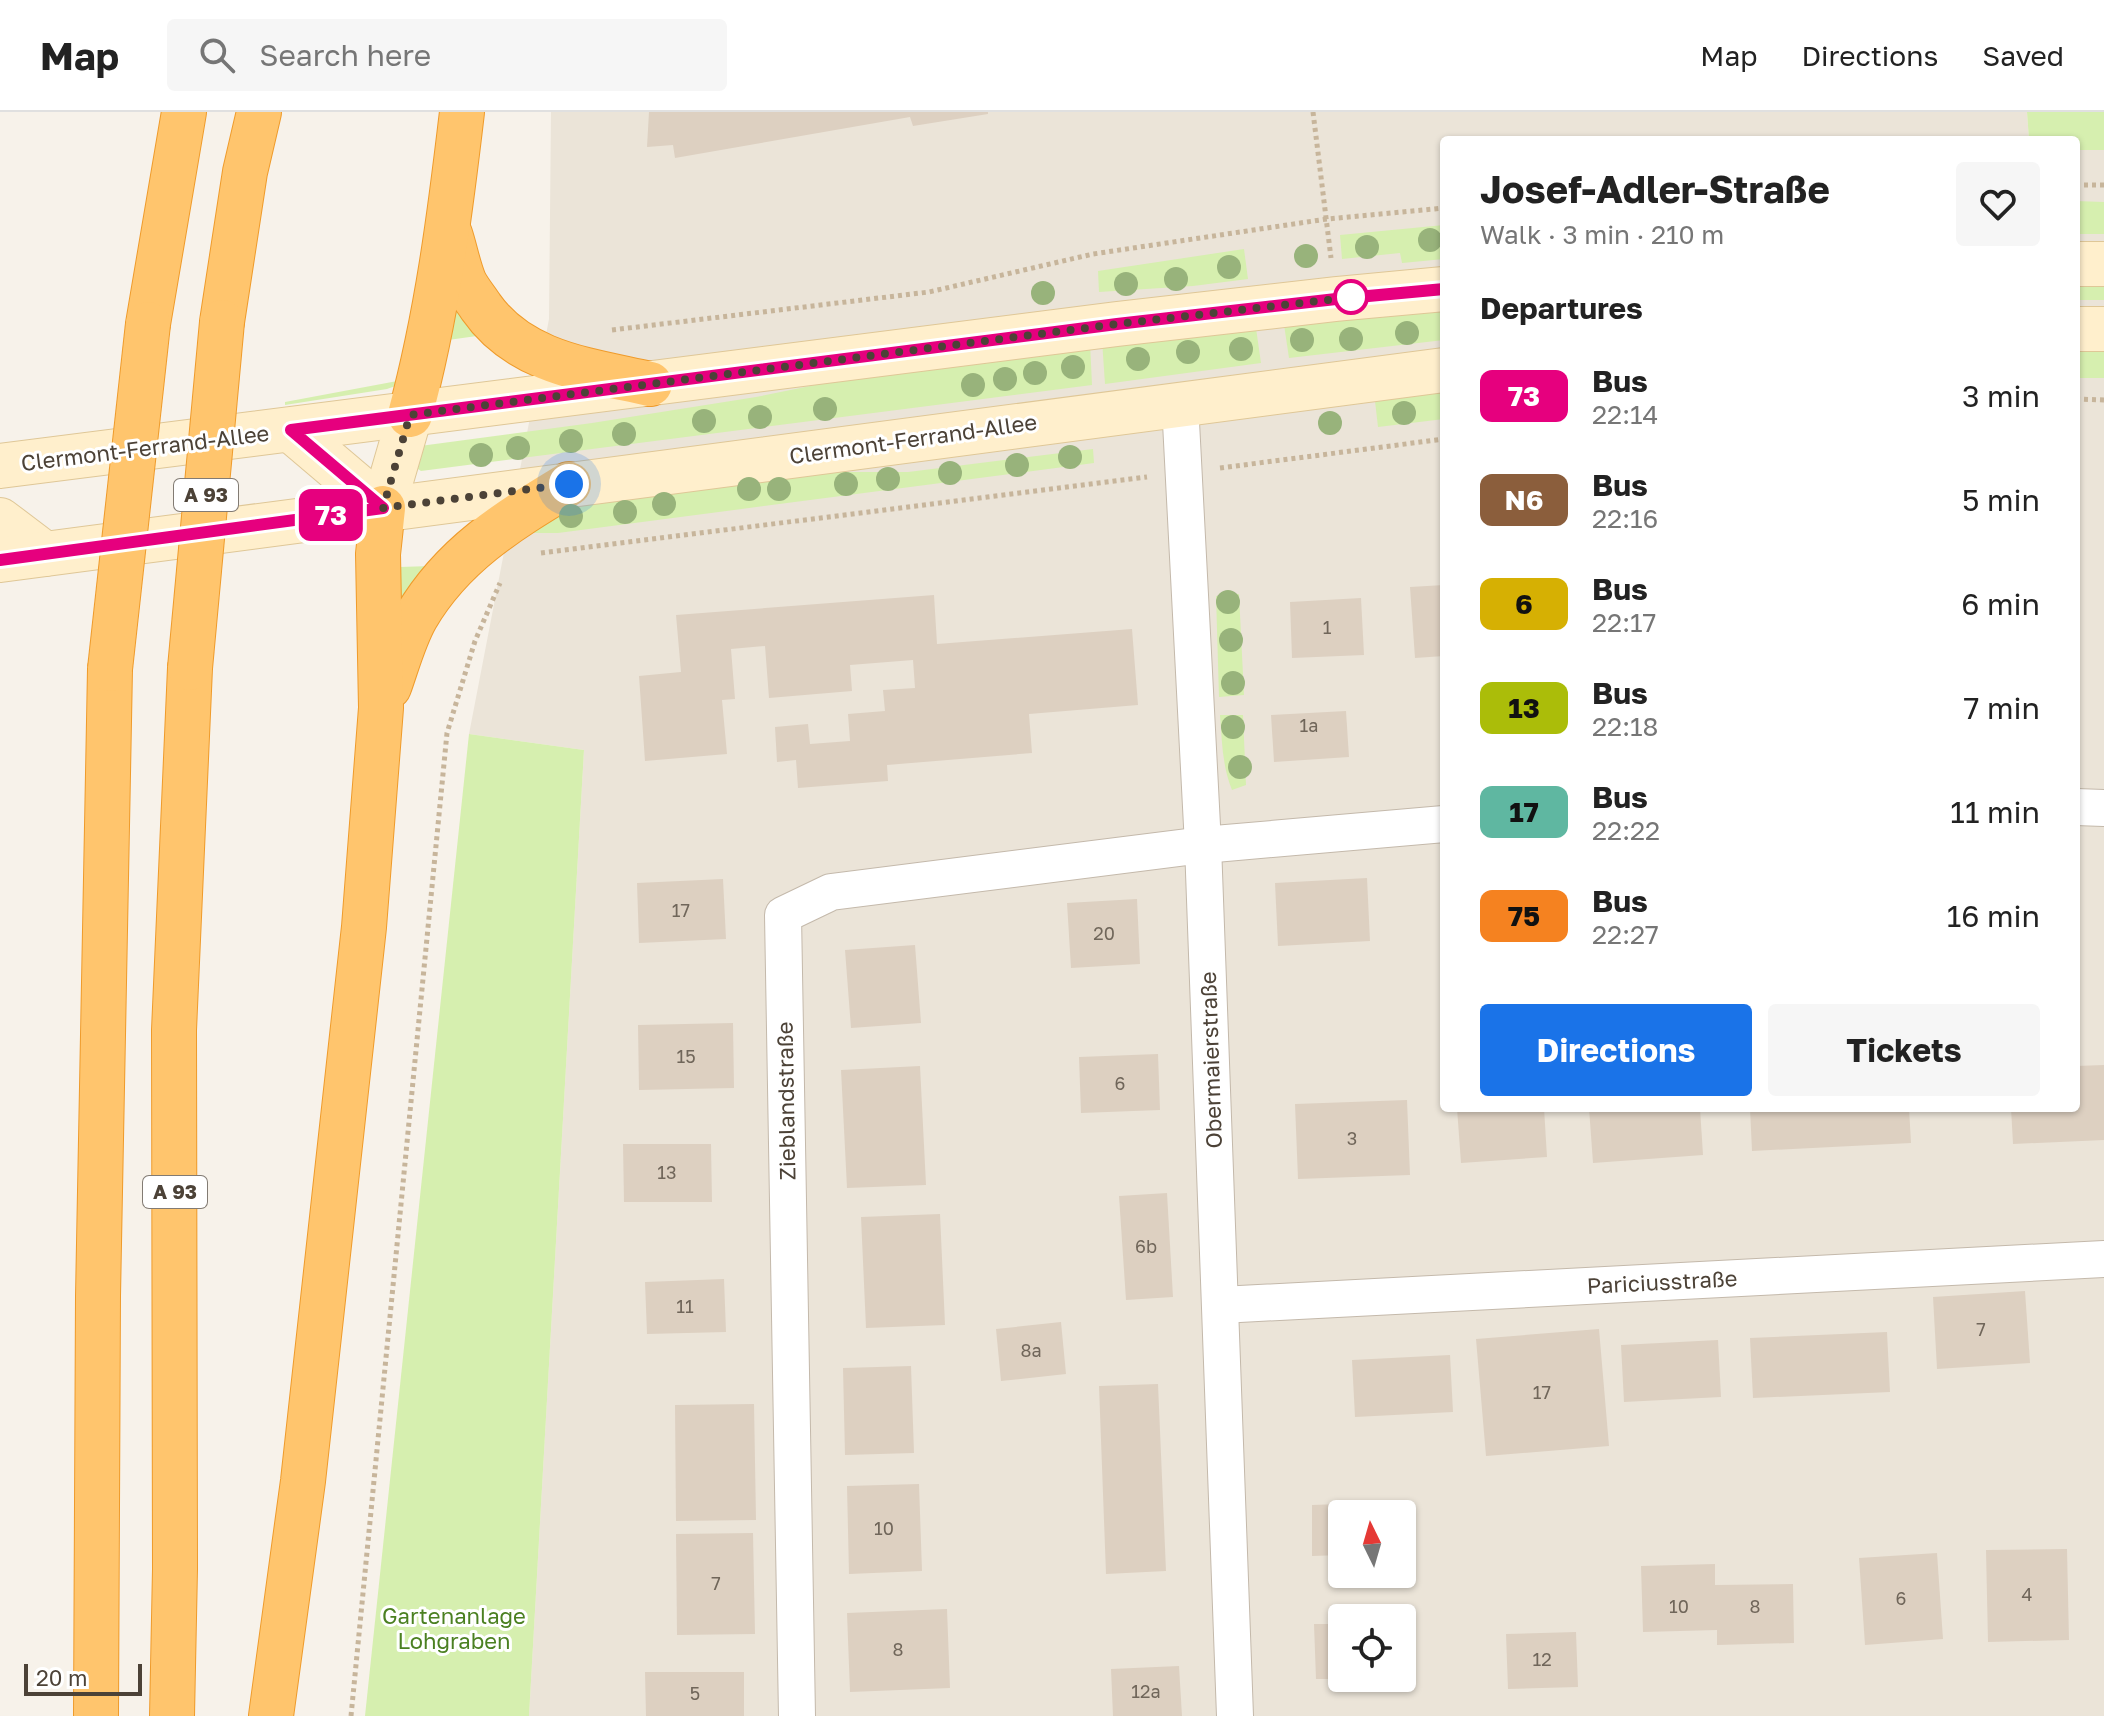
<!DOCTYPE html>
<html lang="en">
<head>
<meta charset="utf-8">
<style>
	body { margin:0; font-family:"Golos Text",sans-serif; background:#f6f6f6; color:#222; height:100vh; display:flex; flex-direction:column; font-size:30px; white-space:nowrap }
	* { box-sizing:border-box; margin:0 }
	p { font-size:26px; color:#767676 }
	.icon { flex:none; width:44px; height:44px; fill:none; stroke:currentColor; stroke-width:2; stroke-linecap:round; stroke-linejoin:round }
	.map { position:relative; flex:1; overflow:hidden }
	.side { position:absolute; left:1440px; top:24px; width:640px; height:976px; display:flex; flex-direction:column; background:#fff; border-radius:8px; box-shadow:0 2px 6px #0004 }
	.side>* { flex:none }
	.badge { padding:0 16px; border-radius:12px; font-size:28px; line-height:52px }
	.needle { width:52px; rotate:355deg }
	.tools { position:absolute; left:1328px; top:1388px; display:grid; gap:16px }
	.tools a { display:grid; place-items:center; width:88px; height:88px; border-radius:8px; background:#fff; box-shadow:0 2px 6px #0004; font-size:40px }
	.scale { position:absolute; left:24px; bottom:20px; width:118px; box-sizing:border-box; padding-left:8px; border:4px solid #4c4237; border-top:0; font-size:22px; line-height:28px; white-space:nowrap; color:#4c4237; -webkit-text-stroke:6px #fff; paint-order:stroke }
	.you { position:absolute; width:40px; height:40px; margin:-20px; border:6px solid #fff; border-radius:50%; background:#1a73e8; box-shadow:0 0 0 12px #1a73e833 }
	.map>.badge { position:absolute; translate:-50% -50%; box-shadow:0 0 0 4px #fff }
	h2 { padding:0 40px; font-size:30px; line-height:72px }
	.round { display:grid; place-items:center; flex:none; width:84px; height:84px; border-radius:8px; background:#f6f6f6 }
	.headline { display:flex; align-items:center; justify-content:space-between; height:136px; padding:0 40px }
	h1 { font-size:38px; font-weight:700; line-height:60px }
	.cta { display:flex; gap:16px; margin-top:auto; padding:16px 40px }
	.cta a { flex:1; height:92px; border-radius:8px; background:#1a73e8; color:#fff; font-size:32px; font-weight:700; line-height:92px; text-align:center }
	.cta a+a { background:#f6f6f6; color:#222 }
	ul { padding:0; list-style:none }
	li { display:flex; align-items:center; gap:24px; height:104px; padding:0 40px }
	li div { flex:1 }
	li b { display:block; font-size:30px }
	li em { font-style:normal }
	li .badge { min-width:88px; font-weight:700; text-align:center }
	header { display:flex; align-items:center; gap:48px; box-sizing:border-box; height:112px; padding:0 40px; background:#fff; border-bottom:2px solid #e0e0e0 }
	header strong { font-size:38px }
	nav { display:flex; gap:44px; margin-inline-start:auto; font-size:28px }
	.search { width:560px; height:72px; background:#f6f6f6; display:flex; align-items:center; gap:20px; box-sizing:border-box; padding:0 28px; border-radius:8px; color:#767676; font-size:30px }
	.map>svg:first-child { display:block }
	.residential { fill:#ebe4d8; fill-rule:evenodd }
	.green { fill:#d6efaf }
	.building { fill:#ddd0c1 }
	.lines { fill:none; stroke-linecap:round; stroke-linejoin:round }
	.street-casing { stroke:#c4b9ab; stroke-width:38 }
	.secondary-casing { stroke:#dfc797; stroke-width:46 }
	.highway-casing { stroke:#ef9b2b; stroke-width:46 }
	.path { stroke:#c7b59b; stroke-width:5; stroke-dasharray:4 4; stroke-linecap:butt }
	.street { stroke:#fff; stroke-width:36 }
	.secondary { stroke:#ffefcc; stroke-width:44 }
	.highway { stroke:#ffc56d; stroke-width:44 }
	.highway-bridge-casing { stroke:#ef9b2b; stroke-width:46; stroke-linecap:butt }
	.highway-bridge { stroke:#ffc56d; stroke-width:44 }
	.tree { fill:#98b37b }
	.line-casing { stroke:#fff; stroke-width:18 }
	.line { stroke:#e6007e; stroke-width:12 }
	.walk { stroke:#4c4237; stroke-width:8; stroke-dasharray:0 14.4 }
	.stop-dot { fill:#fff; stroke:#e6007e; stroke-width:4 }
	.labels { text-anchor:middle; stroke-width:6; stroke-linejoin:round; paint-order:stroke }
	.number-label { font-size:18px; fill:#70665a }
	.shield { fill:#fff; stroke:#827b73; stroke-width:2 }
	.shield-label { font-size:20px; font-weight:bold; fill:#4c4237 }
	.street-label { font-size:22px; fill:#4c4237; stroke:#fff }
	.park-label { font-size:22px; fill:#4b8021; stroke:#fff }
</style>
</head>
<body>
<header>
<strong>Map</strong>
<div class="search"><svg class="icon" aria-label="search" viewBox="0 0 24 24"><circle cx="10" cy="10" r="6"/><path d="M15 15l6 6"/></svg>Search here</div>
<nav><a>Map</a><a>Directions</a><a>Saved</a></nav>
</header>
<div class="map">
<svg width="2104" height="1604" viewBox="0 0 2104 1604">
	<rect width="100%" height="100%" fill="#f7f2ea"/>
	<path class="residential" d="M551,0h1476l2,28h-585v968h632v-958h28v1566h-1575l55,-966 -115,-16 80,-415zM1342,1402h60v60h-60zM1342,1506h60v60h-60z"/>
	<g class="green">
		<polygon points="2027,0 2104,0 2104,38 2076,38 2076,28 2029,28"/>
		<polygon points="2076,89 2104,90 2104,122 2076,122"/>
		<polygon points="1444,113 1444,147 1402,151 1400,141 1342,147 1340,123"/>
		<polygon points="1244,137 1248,167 1193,174 1099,180 1098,159"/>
		<polygon points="449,159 484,223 441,229"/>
		<rect x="2076" y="168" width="28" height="20"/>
		<polygon points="1444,191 1444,228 1289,246 1283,206"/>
		<polygon points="1255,209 1261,251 1105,272 1102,228"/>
		<polygon points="1090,230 1092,273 421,359 412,353 420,334 592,311 756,285 914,253"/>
		<rect x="2076" y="231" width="28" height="35"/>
		<polygon points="408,267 401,272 387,277 285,293 285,290"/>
		<polygon points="1444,273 1444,307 1378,315 1375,289 1418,284 1417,277"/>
		<polygon points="1093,337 1094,351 558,421 515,421 546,404 587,390 835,360 908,360"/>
		<polygon points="432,454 394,520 399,455"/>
		<polygon points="1239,482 1244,583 1219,585 1216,484"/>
		<path d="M1220,603h23l3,70 -14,5c-10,-25 -10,-49 -12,-75z"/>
		<polygon points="469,622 584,638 529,1604 365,1604"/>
	</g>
	<g class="building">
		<polygon points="649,0 988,0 988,2 913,14 910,5 675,46 673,33 647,35"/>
		<polygon points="1444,473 1444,544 1415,546 1410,475"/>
		<polygon points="934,483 937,532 1132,517 1138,593 1029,602 1032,641 887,653 888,669 798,676 796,648 777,650 775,615 808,612 810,632 850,629 848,602 885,599 883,578 915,576 913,548 850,553 852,579 769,586 765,534 731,537 735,587 722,588 727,642 645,649 639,564 681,560 676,503"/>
		<polygon points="1361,486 1364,543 1292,546 1290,490"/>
		<polygon points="1346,599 1349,645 1274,650 1271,603"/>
		<polygon points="1367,766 1370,829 1278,834 1275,771"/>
		<polygon points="723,767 726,827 639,831 637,771"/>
		<polygon points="1137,787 1140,852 1071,856 1067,791"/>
		<polygon points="915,833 921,911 851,916 845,838"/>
		<polygon points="733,911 734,976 639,978 638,913"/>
		<polygon points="1158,942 1160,998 1081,1001 1079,945"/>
		<polygon points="2104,953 2104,1028 2013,1032 2011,996 2076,996 2076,954"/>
		<polygon points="920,954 926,1073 847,1076 841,958"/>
		<polygon points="1407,988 1410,1063 1298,1067 1295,992"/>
		<polygon points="1457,996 1544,996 1547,1045 1461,1051"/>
		<polygon points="1589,996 1700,996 1703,1043 1593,1051"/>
		<polygon points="1750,996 1909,996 1911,1031 1752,1039"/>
		<polygon points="623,1032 711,1032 712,1090 624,1090"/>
		<polygon points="1167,1081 1173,1185 1126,1188 1119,1084"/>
		<polygon points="940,1102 945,1213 866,1216 861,1105"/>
		<polygon points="724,1167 726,1220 647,1222 645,1170"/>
		<polygon points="2025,1179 2030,1251 1937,1257 1933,1185"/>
		<polygon points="1061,1210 1066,1262 1001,1269 996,1217"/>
		<polygon points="1599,1217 1609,1334 1486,1344 1476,1227"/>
		<polygon points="1887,1220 1890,1280 1753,1286 1750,1226"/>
		<polygon points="1718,1228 1721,1285 1624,1290 1621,1233"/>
		<polygon points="1450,1243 1453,1300 1355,1305 1352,1248"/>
		<polygon points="911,1254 914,1341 845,1343 843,1256"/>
		<polygon points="1158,1272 1166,1459 1106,1462 1099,1274"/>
		<polygon points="754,1292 756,1408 676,1409 675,1293"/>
		<polygon points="919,1372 922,1459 849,1462 847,1374"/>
		<polygon points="1396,1390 1397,1402 1342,1402 1342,1443 1312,1444 1312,1393"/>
		<polygon points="753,1421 755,1522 677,1523 676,1422"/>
		<polygon points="2067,1437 2069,1528 1988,1530 1986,1438"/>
		<polygon points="1937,1441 1943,1527 1865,1533 1859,1446"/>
		<polygon points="1715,1452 1715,1473 1793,1472 1794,1531 1717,1533 1717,1518 1643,1520 1641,1454"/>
		<polygon points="947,1497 950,1576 850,1580 847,1501"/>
		<polygon points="1314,1512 1342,1512 1342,1567 1316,1567"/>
		<polygon points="1576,1520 1578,1575 1508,1577 1506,1522"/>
		<polygon points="1179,1554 1182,1604 1113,1604 1111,1557"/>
		<polygon points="645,1560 744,1560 744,1604 646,1604"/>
	</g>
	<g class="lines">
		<g class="street-casing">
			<g id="street">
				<polyline points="1180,291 1203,733 1235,1604"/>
				<polyline points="2076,695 2104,696"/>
				<polyline points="1221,1193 2104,1147"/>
				<polyline points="797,1604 783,803 831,780 1203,733 1444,712"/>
			</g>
		</g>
		<g class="secondary-casing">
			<g id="secondary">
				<polyline points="2076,152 2104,152"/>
				<polyline points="2076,217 2104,217"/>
				<polyline points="291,318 383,396"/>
				<polyline points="0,354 1117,212 1336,187 1444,177"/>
				<polyline points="383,396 410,303"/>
				<polyline points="0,408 45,442"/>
				<polyline points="0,448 1444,258"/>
			</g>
		</g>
		<g class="highway-casing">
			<g id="highway">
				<path d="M450,122c5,15 8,32 14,47 4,9 12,18 17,26 39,56 107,63 169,77"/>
				<polyline points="222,210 245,60 259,0"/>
				<polyline points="148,212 184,0"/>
				<path d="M410,303c27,-99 40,-201 52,-303"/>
				<path d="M389,575c8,-22 15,-49 27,-70 37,-63 92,-96 153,-133"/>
				<polyline points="96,1604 98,1184 110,557"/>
				<polyline points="172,1604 175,1457 174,918 190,556"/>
				<polyline points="271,1604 303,1369 364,815 381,596 378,442 383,396"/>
			</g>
		</g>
		<g class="path">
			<polyline points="1313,0 1331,146"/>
			<polyline points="2076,73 2104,73"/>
			<polyline points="612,218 929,180 1093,142 1327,107 1444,96"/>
			<polyline points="2076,287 2104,288"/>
			<polyline points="1220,356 1444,327"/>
			<polyline points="541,441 1147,365"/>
			<polyline points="351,1604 447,621 475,529 500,471"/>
		</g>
		<use href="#street" class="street"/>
		<use href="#secondary" class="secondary"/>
		<use href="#highway" class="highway"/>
		<g class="highway-bridge-casing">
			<g id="highway-bridge">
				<polyline points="190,556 222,210"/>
				<polyline points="110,557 148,212"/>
			</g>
		</g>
		<use href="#highway-bridge" class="highway-bridge"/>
	</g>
	<g class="tree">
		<circle cx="1430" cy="128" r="12"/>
		<circle cx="1367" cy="135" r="12"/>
		<circle cx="1306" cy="144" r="12"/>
		<circle cx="1229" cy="155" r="12"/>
		<circle cx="1176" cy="167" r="12"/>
		<circle cx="1126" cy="172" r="12"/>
		<circle cx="1043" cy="181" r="12"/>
		<circle cx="1407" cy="221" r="12"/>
		<circle cx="1351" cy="227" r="12"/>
		<circle cx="1302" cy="228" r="12"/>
		<circle cx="1241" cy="237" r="12"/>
		<circle cx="1188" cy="240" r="12"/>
		<circle cx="1138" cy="247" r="12"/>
		<circle cx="1073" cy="255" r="12"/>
		<circle cx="1035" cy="261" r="12"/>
		<circle cx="1005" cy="267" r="12"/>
		<circle cx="973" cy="273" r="12"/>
		<circle cx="825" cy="297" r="12"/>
		<circle cx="1404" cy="301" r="12"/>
		<circle cx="760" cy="305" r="12"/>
		<circle cx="704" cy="309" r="12"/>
		<circle cx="1330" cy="311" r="12"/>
		<circle cx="624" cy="322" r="12"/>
		<circle cx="571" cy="329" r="12"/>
		<circle cx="518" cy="336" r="12"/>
		<circle cx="481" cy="343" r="12"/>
		<circle cx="1070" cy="345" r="12"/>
		<circle cx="1017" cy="353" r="12"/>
		<circle cx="950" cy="361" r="12"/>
		<circle cx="888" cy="367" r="12"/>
		<circle cx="846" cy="372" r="12"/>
		<circle cx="749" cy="377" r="12"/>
		<circle cx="779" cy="377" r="12"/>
		<circle cx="664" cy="392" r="12"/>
		<circle cx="625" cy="400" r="12"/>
		<circle cx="571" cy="404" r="12"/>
		<circle cx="1228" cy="490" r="12"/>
		<circle cx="1231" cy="528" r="12"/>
		<circle cx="1233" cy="571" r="12"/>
		<circle cx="1233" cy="615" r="12"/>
		<circle cx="1240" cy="655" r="12"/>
	</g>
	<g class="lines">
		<g class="line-casing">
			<polyline id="line" points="0,448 383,396 291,318 1117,212 1336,187 1444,177"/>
		</g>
		<use href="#line" class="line"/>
		<polyline class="walk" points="569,372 383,396 410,303 1117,212 1363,184 1351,185"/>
	</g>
	<circle class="stop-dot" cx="1351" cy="185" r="16"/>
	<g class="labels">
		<g class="number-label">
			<text x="1327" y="522">1</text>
			<text x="1309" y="620">1a</text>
			<text x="681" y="805">17</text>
			<text x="1104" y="828">20</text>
			<text x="686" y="951">15</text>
			<text x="1120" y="978">6</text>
			<text x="1352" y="1033">3</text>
			<text x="667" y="1067">13</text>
			<text x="1146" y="1141">6b</text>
			<text x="685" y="1201">11</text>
			<text x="1981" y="1224">7</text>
			<text x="1031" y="1245">8a</text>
			<text x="1542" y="1287">17</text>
			<text x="884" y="1423">10</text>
			<text x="716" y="1478">7</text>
			<text x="2027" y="1489">4</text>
			<text x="1901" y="1493">6</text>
			<text x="1679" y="1501">10</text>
			<text x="1755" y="1501">8</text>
			<text x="898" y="1544">8</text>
			<text x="1542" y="1554">12</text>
			<text x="1146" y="1586">12a</text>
			<text x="695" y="1588">5</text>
		</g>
		<g class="shield">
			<rect x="174" y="367" width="64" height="32" rx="6"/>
			<rect x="143" y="1064" width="64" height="32" rx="6"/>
		</g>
		<g class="shield-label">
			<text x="206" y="390">A 93</text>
			<text x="175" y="1087">A 93</text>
		</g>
		<g class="street-label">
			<text transform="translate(913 327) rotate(-8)" y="8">Clermont-Ferrand-Allee</text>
			<text transform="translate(145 336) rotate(-7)" y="8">Clermont-Ferrand-Allee</text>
			<text transform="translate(1211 948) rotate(-92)" y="8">Obermaierstraße</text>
			<text transform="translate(786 989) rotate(-91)" y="8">Zieblandstraße</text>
			<text transform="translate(1662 1170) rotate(-3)" y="8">Pariciusstraße</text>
		</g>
		<g class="park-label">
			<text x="454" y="1512">Gartenanlage<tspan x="454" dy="25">Lohgraben</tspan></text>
		</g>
	</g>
</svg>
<div class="tools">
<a><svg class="needle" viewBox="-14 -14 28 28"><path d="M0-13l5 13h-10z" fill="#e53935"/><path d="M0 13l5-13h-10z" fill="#767676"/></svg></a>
<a><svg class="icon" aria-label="locate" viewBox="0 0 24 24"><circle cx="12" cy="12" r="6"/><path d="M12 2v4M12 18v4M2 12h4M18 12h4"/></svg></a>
</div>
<div class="scale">20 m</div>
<div class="you" style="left:569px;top:372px"></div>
<b class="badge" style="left:331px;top:403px;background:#e6007e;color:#fff">73</b>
<section class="side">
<div class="headline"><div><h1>Josef-Adler-Straße</h1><p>Walk · 3 min · 210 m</p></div><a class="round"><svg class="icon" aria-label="heart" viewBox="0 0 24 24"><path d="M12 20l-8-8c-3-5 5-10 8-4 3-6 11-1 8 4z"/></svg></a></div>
<h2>Departures</h2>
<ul>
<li><span class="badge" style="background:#e6007e;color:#fff">73</span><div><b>Bus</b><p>22:14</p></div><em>3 min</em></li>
<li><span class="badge" style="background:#8b5e3c;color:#fff">N6</span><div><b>Bus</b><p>22:16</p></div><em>5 min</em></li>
<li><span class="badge" style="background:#d6b003;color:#111">6</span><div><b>Bus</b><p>22:17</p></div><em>6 min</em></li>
<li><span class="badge" style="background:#abbd09;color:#111">13</span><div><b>Bus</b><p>22:18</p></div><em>7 min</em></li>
<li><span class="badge" style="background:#5fb7a1;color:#111">17</span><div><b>Bus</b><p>22:22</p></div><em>11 min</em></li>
<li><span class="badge" style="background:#f58220;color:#111">75</span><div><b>Bus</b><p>22:27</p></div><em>16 min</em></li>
</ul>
<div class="cta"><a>Directions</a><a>Tickets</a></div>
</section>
</div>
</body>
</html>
